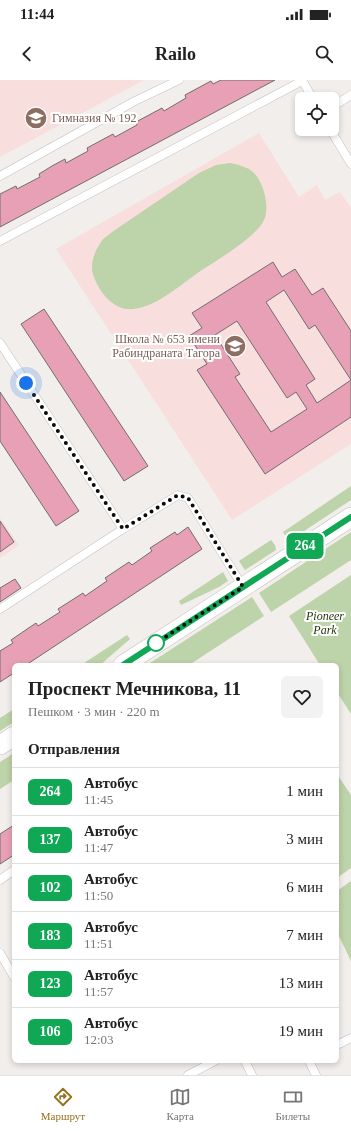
<!DOCTYPE html>
<html lang="ru">
<head>
<meta charset="utf-8">
<style>
	body { margin:0; font-family:"Times New Roman",serif; background:#f2f2f2; color:#222; height:100vh; display:flex; flex-direction:column; font-size:15px; white-space:nowrap }
	* { box-sizing:border-box; margin:0 }
	p { font-size:13px; color:#767676 }
	.icon { flex:none; width:22px; height:22px; fill:none; stroke:currentColor; stroke-width:2; stroke-linecap:round; stroke-linejoin:round }
	.map { position:relative; flex:1; overflow:hidden }
	.panel { position:absolute; left:12px; top:583px; width:327px; height:400px; display:flex; flex-direction:column; background:#fff; border-radius:6px; box-shadow:0 2px 6px #0003 }
	.panel>* { flex:none }
	.badge { padding:0 8px; border-radius:6px; font-size:14px; line-height:26px }
	.controls { position:absolute; left:295px; top:12px; display:grid; gap:8px }
	.controls a { display:grid; place-items:center; width:44px; height:44px; border-radius:6px; background:#fff; box-shadow:0 2px 6px #0003; font-size:20px }
	.you { position:absolute; width:20px; height:20px; margin:-10px; border:3px solid #fff; border-radius:50%; background:#1a73e8; box-shadow:0 0 0 6px #1a73e833 }
	.map>.badge { position:absolute; translate:-50% -50%; box-shadow:0 0 0 2px #fff }
	h2 { padding:0 16px; font-size:15px; line-height:36px }
	.round { display:grid; place-items:center; flex:none; width:42px; height:42px; border-radius:6px; background:#f2f2f2 }
	.summary { display:flex; align-items:center; justify-content:space-between; height:68px; padding:0 16px }
	h1 { font-size:19px; font-weight:700; line-height:30px }
	ul { padding:0; list-style:none }
	li { display:flex; align-items:center; gap:12px; height:48px; padding:0 16px; border-top:1px solid #e0e0e0 }
	li div { flex:1 }
	li b { display:block; font-size:15px }
	li em { font-style:normal }
	li .badge { min-width:44px; font-weight:700; text-align:center }
	.status { display:flex; justify-content:space-between; align-items:center; height:28px; padding:0 20px; background:#fff; direction:ltr }
	.status svg { height:11px; fill:currentColor }
	header { display:flex; justify-content:space-between; align-items:center; height:52px; padding:0 16px; background:#fff; font-size:18px; font-weight:700 }
	.tab-bar { display:flex; justify-content:space-around; align-items:center; height:56px; border-top:1px solid #e0e0e0; background:#fff; font-size:11px; color:#767676 }
	.tab-bar a { display:grid; justify-items:center; gap:2px }
	.tab-bar .current { color:#98701b }
	.map>svg:first-child { display:block }
	.industrial { fill:#f9dee0 }
	.education { fill:#f9dede }
	.green { fill:#bdd3a9 }
	.building { fill:#e8a0b6; stroke:#716e6f; fill-rule:evenodd }
	.lines { fill:none; stroke-linecap:round; stroke-linejoin:round }
	.service-casing { stroke:#c4c0be; stroke-width:9 }
	.tertiary-casing { stroke:#c4c0be; stroke-width:20 }
	.service { stroke:#fff; stroke-width:8 }
	.tertiary { stroke:#fff; stroke-width:19 }
	.line-casing { stroke:#fff; stroke-width:9 }
	.line { stroke:#10a855; stroke-width:6 }
	.walk { stroke:#0c0b0a; stroke-width:4; stroke-dasharray:0 7.2 }
	.stop-dot { fill:#fff; stroke:#10a855; stroke-width:2 }
	.labels { text-anchor:middle; stroke-width:4; stroke-linejoin:round; paint-order:stroke }
	.education-label { font-size:12px; fill:#785e54; stroke:#fff; text-anchor:start }
	.park-label { font-size:12px; font-style:italic; fill:#223509; stroke:#fff }
</style>
</head>
<body>
<div class="status"><b>11:44</b><svg viewBox="0 0 49 12"><path d="M0 12V9h3v3zM5 12V6h3v6zM10 12V3h3v9zM15 12V0h3v12zM26 1h20v11H26zM47 4h2v5h-2z"/></svg></div>
<header><svg class="icon" aria-label="back" viewBox="0 0 24 24"><path d="M15 5l-7 7 7 7"/></svg>Railo<svg class="icon" aria-label="search" viewBox="0 0 24 24"><circle cx="10" cy="10" r="6"/><path d="M15 15l6 6"/></svg></header>
<div class="map">
<svg width="351" height="995" viewBox="0 0 351 995">
	<rect width="100%" height="100%" fill="#f2eeec"/>
	<polygon class="industrial" points="0,438 19,465 0,478"/>
	<g class="education">
		<polygon points="0,0 144,0 0,77"/>
		<polygon points="259,53 299,117 317,105 325,120 340,112 351,128 351,364 232,440 56,169"/>
	</g>
	<g class="green">
		<path d="M230,83c17,4 25,6 32,23 4,10 7,26 1,36 -11,18 -46,38 -64,50 -13,9 -26,20 -40,28 -9,5 -21,10 -32,9 -16,-2 -28,-18 -33,-32 -5,-11 0,-25 7,-35 2,-4 8,-7 11,-10l87,-59 17,-8z"/>
		<polygon points="351,406 351,420 292,459 286,457 283,452"/>
		<polygon points="351,452 351,480 271,532 259,513"/>
		<polygon points="271,460 275,465 276,470 245,490 239,481"/>
		<polygon points="223,492 228,501 219,507 181,525 179,521"/>
		<polygon points="351,495 351,634 337,612 337,585 320,585 289,536"/>
		<polygon points="252,517 264,536 189,585 147,585"/>
		<polygon points="127,555 130,559 100,585 81,585"/>
		<polygon points="14,629 14,642 0,651 0,638"/>
		<polygon points="14,673 14,700 0,709 0,682"/>
		<polygon points="337,694 351,715 351,788 337,798"/>
		<polygon points="351,801 351,881 337,852 337,811"/>
	</g>
	<g class="building">
		<polygon points="221,0 275,0 0,147 0,114 16,106 17,109 40,97 39,94 52,86 65,79 66,83 88,71 87,68 113,54 115,57 137,45 136,42 162,28 164,31 186,18 185,15 211,1 213,4"/>
		<path d="M273,182l9,15 13,-8 17,26 11,-7 28,43v86l-86,57 -68,-104 10,-6 -18,-28 13,-8 -10,-15zM284,210l25,39 6,-4 36,55 -34,23 -11,-18 9,-6 -49,-77zM237,241l50,77 9,-6 11,17 -36,23 -36,-55 5,-3 -25,-39z"/>
		<polygon points="44,229 148,386 124,401 21,244"/>
		<polygon points="0,312 79,431 56,446 0,361"/>
		<polygon points="0,441 14,462 0,472"/>
		<polygon points="188,447 202,469 26,585 14,585 14,593 0,602 0,571 13,563 11,560 36,543 38,546 60,532 58,529 83,513 85,516 107,501 105,498 129,482 132,485 152,471 150,468 175,452 177,455"/>
		<polygon points="15,499 21,508 0,522 0,508"/>
		<polygon points="14,745 14,775 0,784 0,754"/>
	</g>
	<g class="lines">
		<g class="service-casing">
			<g id="service">
				<polyline points="302,0 313,19"/>
				<polyline points="335,25 351,15"/>
				<polyline points="330,49 351,84"/>
				<polyline points="0,96 135,21 179,0"/>
				<polyline points="0,161 302,1"/>
				<polyline points="0,263 123,449"/>
				<polyline points="0,529 123,449 178,415 188,418 243,507"/>
				<polyline points="0,800 14,790"/>
				<polyline points="0,873 14,897"/>
				<polyline points="337,965 351,958"/>
				<polyline points="245,981 252,995"/>
				<polyline points="309,981 316,995"/>
				<polyline points="188,995 215,981"/>
			</g>
		</g>
		<g class="tertiary-casing">
			<g id="tertiary">
				<polyline points="123,585 351,437"/>
				<polyline points="0,665 14,656"/>
			</g>
		</g>
		<use href="#service" class="service"/>
		<use href="#tertiary" class="tertiary"/>
	</g>
	<g class="lines">
		<g class="line-casing">
			<polyline id="line" points="123,585 351,437"/>
		</g>
		<use href="#line" class="line"/>
		<polyline class="walk" points="26,303 123,449 178,415 188,418 243,507 156,563"/>
	</g>
	<defs>
		<g id="school-disc" transform="scale(1.15)"><circle r="9.5" fill="#8d6e63" stroke="#fff"/><path d="M0-5L7-2L0 1L-7-2ZM-4 1L0 2.5L4 1V4Q0 6-4 4Z" fill="#fff"/></g>
	</defs>
	<g fill-rule="evenodd">
		<use href="#school-disc" x="36" y="38"/>
		<use href="#school-disc" x="235" y="266"/>
	</g>
	<circle class="stop-dot" cx="156" cy="563" r="8"/>
	<g class="labels">
		<g class="education-label">
			<text x="52" y="42">Гимназия № 192</text>
			<text x="220" y="263" text-anchor="end">Школа № 653 имени<tspan x="220" dy="14">Рабиндраната Тагора</tspan></text>
		</g>
		<g class="park-label">
			<text x="325" y="540">Pioneer<tspan x="325" dy="14">Park</tspan></text>
		</g>
	</g>
</svg>
<div class="controls">
<a><svg class="icon" aria-label="locate" viewBox="0 0 24 24"><circle cx="12" cy="12" r="6"/><path d="M12 2v4M12 18v4M2 12h4M18 12h4"/></svg></a>
</div>
<div class="you" style="left:26px;top:303px"></div>
<b class="badge" style="left:305px;top:466px;background:#10a855;color:#fff">264</b>
<section class="panel">
<div class="summary"><div><h1>Проспект Мечникова, 11</h1><p>Пешком · 3 мин · 220 m</p></div><a class="round"><svg class="icon" aria-label="heart" viewBox="0 0 24 24"><path d="M12 20l-8-8c-3-5 5-10 8-4 3-6 11-1 8 4z"/></svg></a></div>
<h2>Отправления</h2>
<ul>
<li><span class="badge" style="background:#10a855;color:#fff">264</span><div><b>Автобус</b><p>11:45</p></div><em>1 мин</em></li>
<li><span class="badge" style="background:#10a855;color:#fff">137</span><div><b>Автобус</b><p>11:47</p></div><em>3 мин</em></li>
<li><span class="badge" style="background:#10a855;color:#fff">102</span><div><b>Автобус</b><p>11:50</p></div><em>6 мин</em></li>
<li><span class="badge" style="background:#10a855;color:#fff">183</span><div><b>Автобус</b><p>11:51</p></div><em>7 мин</em></li>
<li><span class="badge" style="background:#10a855;color:#fff">123</span><div><b>Автобус</b><p>11:57</p></div><em>13 мин</em></li>
<li><span class="badge" style="background:#10a855;color:#fff">106</span><div><b>Автобус</b><p>12:03</p></div><em>19 мин</em></li>
</ul>
</section>
</div>
<nav class="tab-bar">
<a class="current"><svg class="icon" aria-label="directions" viewBox="0 0 24 24"><path d="M12 3l9 9-9 9-9-9zM9 14v-3h6M13 9l2 2-2 2"/></svg>Маршрут</a>
<a><svg class="icon" aria-label="map" viewBox="0 0 24 24"><path d="M3 6l6-2 6 2 6-2v14l-6 2-6-2-6 2zM9 4v14M15 6v14"/></svg>Карта</a>
<a><svg class="icon" aria-label="tickets" viewBox="0 0 24 24"><path d="M3 7h18v10H3zM15 7v10"/></svg>Билеты</a>
</nav>
</body>
</html>
